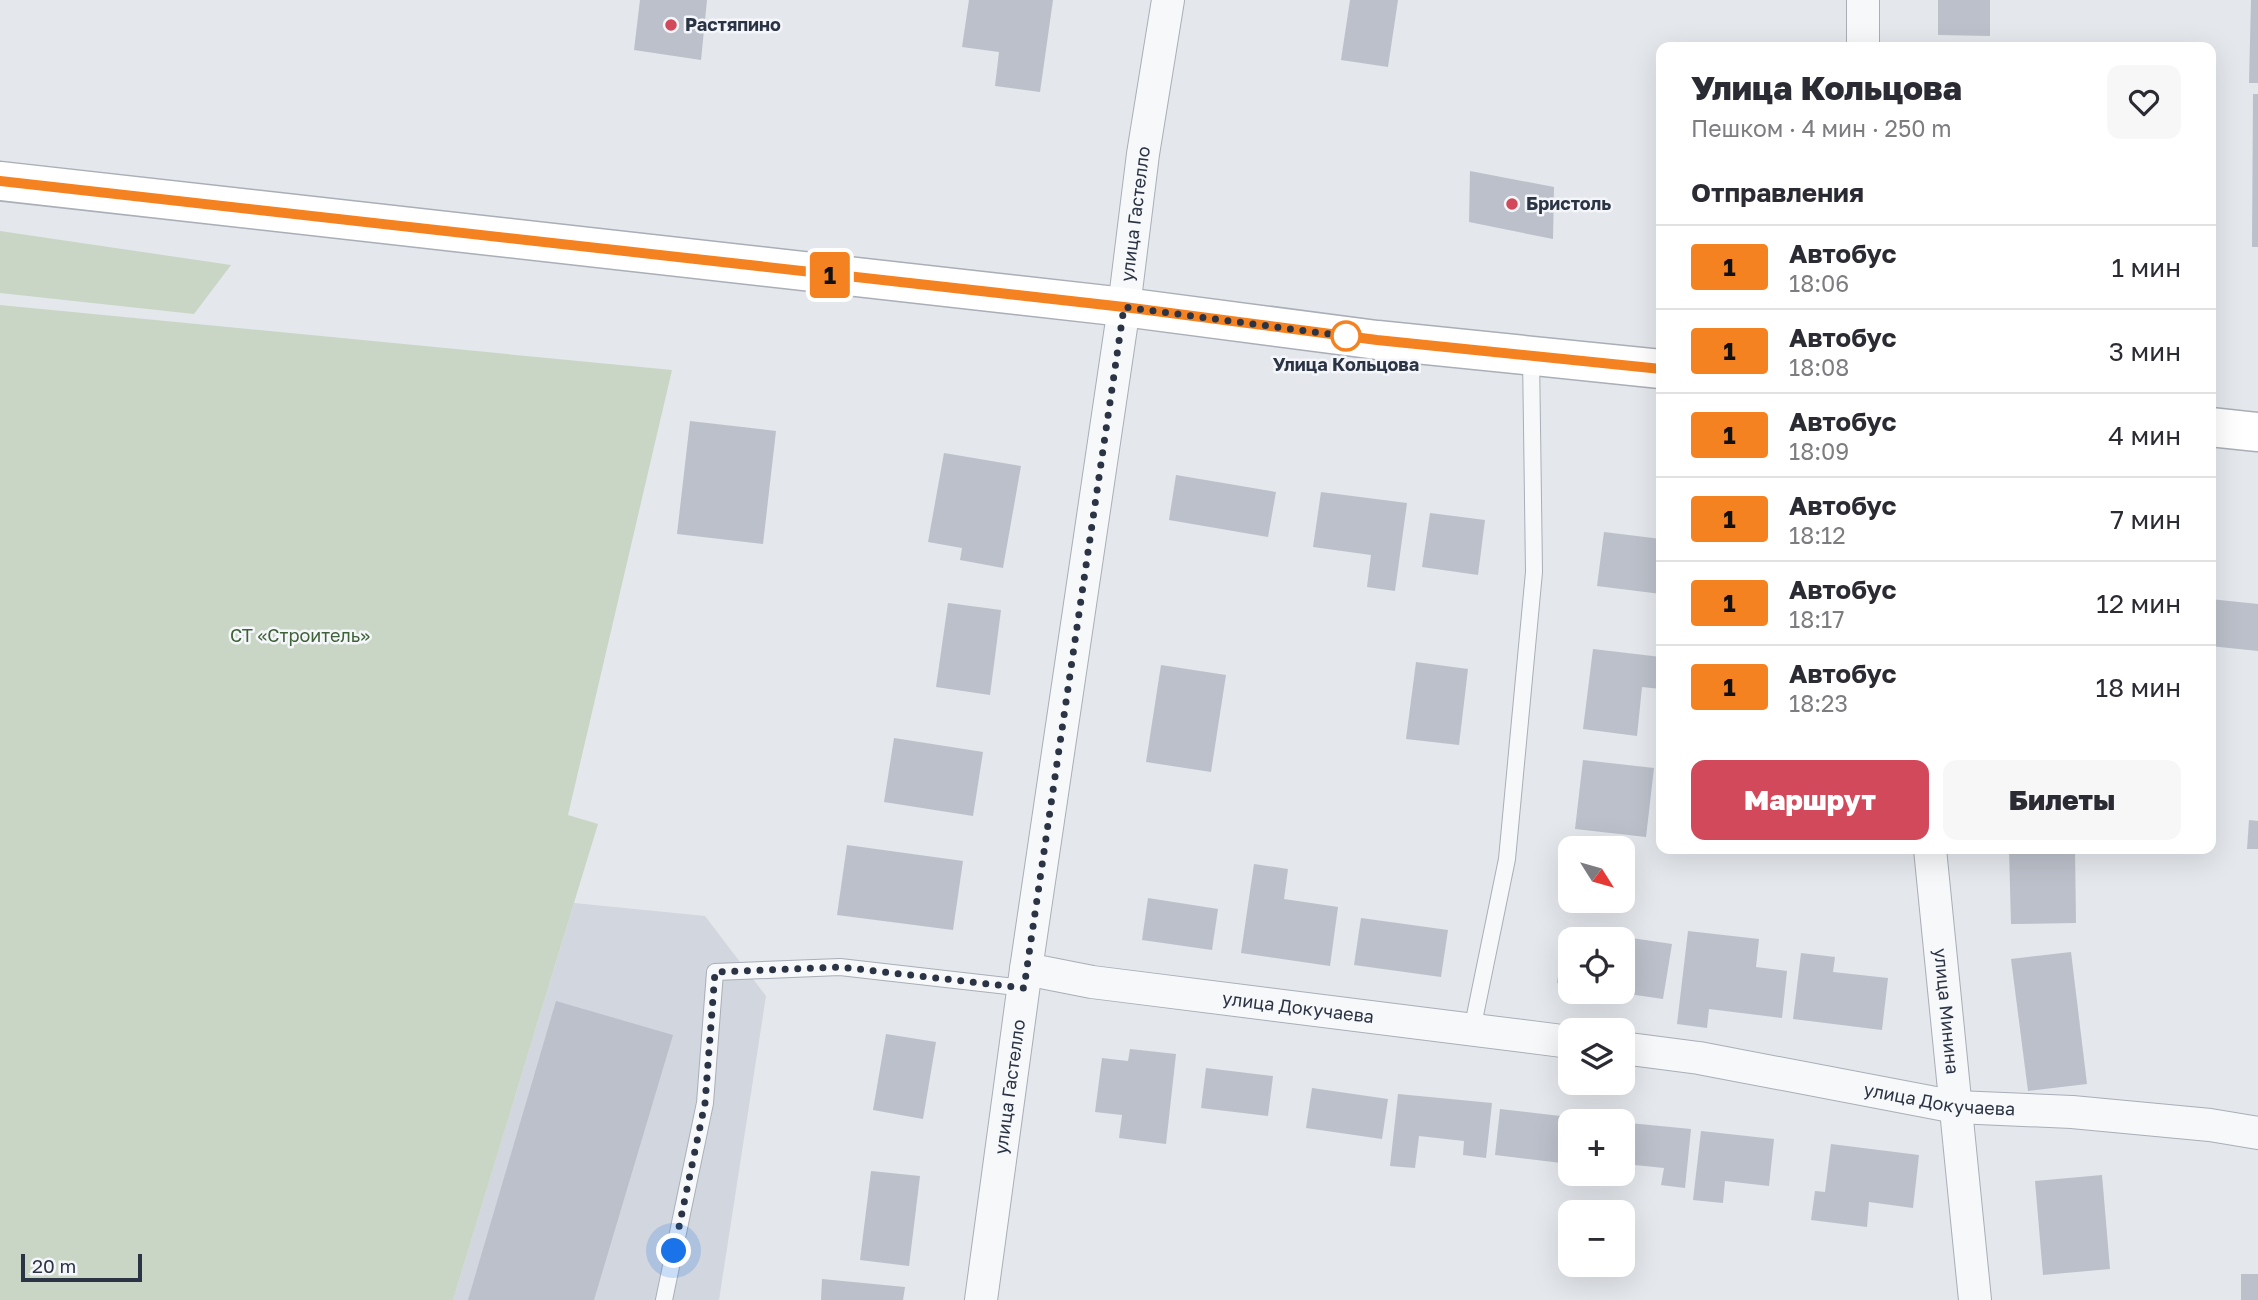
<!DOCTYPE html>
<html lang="ru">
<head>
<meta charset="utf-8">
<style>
	body { margin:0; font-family:"Golos Text",sans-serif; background:#f7f7f7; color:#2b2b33; height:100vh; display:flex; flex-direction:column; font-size:26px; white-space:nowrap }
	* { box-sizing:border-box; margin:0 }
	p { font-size:23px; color:#7c7c81 }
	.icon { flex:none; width:38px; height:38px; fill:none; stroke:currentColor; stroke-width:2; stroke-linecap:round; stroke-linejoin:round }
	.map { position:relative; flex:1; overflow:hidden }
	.side { position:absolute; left:1656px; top:42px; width:560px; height:812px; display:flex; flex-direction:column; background:#fff; border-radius:14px; box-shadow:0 7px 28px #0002 }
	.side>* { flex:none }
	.badge { padding:0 14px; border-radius:5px; font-size:24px; line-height:46px }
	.needle { width:46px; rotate:127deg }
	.buttons { position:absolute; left:1558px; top:836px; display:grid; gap:14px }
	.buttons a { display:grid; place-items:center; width:77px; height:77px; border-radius:14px; background:#fff; box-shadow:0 7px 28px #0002; font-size:35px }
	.scale { position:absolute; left:21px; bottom:18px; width:121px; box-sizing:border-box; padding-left:7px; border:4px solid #2b3445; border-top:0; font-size:19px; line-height:24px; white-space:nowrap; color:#2b3445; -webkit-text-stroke:5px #f4f6f9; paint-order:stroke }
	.you { position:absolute; width:35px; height:35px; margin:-18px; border:5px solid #fff; border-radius:50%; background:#1a73e8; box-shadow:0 0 0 10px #1a73e833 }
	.map>.badge { position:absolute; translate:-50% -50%; box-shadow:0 0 0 4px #fff }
	h2 { padding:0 35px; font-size:26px; line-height:63px }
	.round { display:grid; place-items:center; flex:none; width:74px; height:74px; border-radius:14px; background:#f7f7f7 }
	.summary { display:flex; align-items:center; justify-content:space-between; height:119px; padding:0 35px }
	h1 { font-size:33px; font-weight:800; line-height:52px }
	.action { display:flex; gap:14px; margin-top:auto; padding:14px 35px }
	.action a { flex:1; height:80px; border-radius:14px; background:#d1495b; color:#fff; font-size:28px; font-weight:800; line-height:80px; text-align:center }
	.action a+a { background:#f7f7f7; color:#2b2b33 }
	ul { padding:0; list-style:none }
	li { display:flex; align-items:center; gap:21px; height:84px; padding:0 35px; border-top:2px solid #e1e1e2 }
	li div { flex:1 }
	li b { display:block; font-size:26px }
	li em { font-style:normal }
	li .badge { min-width:77px; font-weight:700; text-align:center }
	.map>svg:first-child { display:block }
	.built { fill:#d2d6de }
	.green { fill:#c9d6c5 }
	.building { fill:#bbc0ca }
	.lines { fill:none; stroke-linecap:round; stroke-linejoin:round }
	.lane-casing { stroke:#a9aeb7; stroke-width:18 }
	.street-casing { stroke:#a9aeb7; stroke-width:34 }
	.secondary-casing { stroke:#a9aeb7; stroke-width:41 }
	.lane { stroke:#f7f8fa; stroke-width:16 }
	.street { stroke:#f7f8fa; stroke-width:32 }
	.secondary { stroke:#fff; stroke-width:38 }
	.line-casing { stroke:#fff; stroke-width:16 }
	.line { stroke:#f58220; stroke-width:10 }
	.walk { stroke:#2b3445; stroke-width:7; stroke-dasharray:0 12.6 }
	.poi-dot { fill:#d1495b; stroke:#f4f6f9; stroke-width:2.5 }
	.stop-dot { fill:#fff; stroke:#f58220; stroke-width:3.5 }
	.labels { text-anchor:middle; stroke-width:5; stroke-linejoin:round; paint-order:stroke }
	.poi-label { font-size:18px; font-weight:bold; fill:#2b3445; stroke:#f4f6f9; text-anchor:start }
	.street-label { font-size:18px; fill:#2b3445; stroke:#f4f6f9 }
	.stop-label { font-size:18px; font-weight:bold; fill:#2b3445; stroke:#f4f6f9 }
	.park-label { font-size:18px; fill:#3f6138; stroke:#f4f6f9 }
</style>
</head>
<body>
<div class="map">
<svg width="2258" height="1300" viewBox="0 0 2258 1300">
	<rect width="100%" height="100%" fill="#e4e7ec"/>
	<polygon class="built" points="574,903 705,916 766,996 719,1300 453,1300"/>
	<g class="green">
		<polygon points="0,231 231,265 194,314 0,293"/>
		<polygon points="0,305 672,370 568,815 598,824 453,1300 0,1300"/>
	</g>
	<g class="building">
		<polygon points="640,0 707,0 701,60 634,50"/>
		<polygon points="969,0 1053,0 1040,92 995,86 999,52 962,47"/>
		<polygon points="1350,0 1398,0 1388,67 1341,60"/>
		<polygon points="1938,0 1990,0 1990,36 1938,35"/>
		<polygon points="2251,0 2258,0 2258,83 2249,83"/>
		<polygon points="2253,94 2258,94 2258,247 2252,247"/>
		<polygon points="1470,171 1554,187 1553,239 1469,222"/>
		<polygon points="690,421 776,431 763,544 677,534"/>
		<polygon points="944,453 1021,466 1003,568 960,560 962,548 928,542"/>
		<polygon points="1176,475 1276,492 1268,537 1169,520"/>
		<polygon points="1321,492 1407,503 1395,591 1367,587 1371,555 1313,547"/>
		<polygon points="1430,513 1485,520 1478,575 1422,567"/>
		<polygon points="1604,532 1661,539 1661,594 1597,586"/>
		<polygon points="2210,599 2258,604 2258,651 2210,646"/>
		<polygon points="948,603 1001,610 990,695 936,687"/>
		<polygon points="1593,649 1661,657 1661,689 1642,687 1637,736 1583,729"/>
		<polygon points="1416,662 1468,669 1459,745 1406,739"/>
		<polygon points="1161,665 1226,675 1211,772 1146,762"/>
		<polygon points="894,738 983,752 973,816 884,802"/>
		<polygon points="1583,760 1654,768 1646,837 1575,829"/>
		<polygon points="2249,820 2258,821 2258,849 2247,849"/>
		<polygon points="847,845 963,861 953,930 837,915"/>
		<polygon points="2009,849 2075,849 2076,923 2011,924"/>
		<polygon points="1254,864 1288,869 1284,899 1338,907 1330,966 1241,953"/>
		<polygon points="1148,898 1218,909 1212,950 1142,940"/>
		<polygon points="1361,918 1448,930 1441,977 1354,965"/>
		<polygon points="1565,928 1672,944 1663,999 1622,993 1622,940 1570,940 1570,985 1557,983"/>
		<polygon points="1688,931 1759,939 1756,967 1787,971 1782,1018 1709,1009 1707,1028 1677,1024"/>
		<polygon points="2071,952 2087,1084 2028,1091 2011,959"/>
		<polygon points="1801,953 1835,957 1833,972 1888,978 1882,1030 1793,1019"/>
		<polygon points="556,1001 673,1035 594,1300 468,1300"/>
		<polygon points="886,1034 936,1042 923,1119 873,1110"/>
		<polygon points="1130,1049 1176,1054 1166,1144 1119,1138 1122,1115 1095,1112 1102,1058 1128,1061"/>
		<polygon points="1206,1068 1273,1076 1268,1116 1201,1108"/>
		<polygon points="1312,1088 1388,1099 1382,1139 1306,1128"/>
		<polygon points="1398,1094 1492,1103 1486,1158 1463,1155 1464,1141 1419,1136 1415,1168 1390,1166"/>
		<polygon points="1500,1109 1578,1118 1577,1122 1570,1122 1570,1164 1495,1155"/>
		<polygon points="1629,1123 1691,1129 1685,1188 1661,1185 1664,1168 1625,1164"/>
		<polygon points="1701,1131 1774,1139 1769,1186 1725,1181 1723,1203 1693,1200"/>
		<polygon points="1831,1144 1919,1155 1913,1208 1869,1202 1867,1227 1811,1220 1815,1191 1825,1192"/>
		<polygon points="871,1171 920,1176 909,1266 860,1260"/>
		<polygon points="2102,1175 2110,1269 2043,1275 2035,1181"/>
		<rect x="2241" y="1274" width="17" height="26"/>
		<polygon points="822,1279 905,1287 903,1300 821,1300"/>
	</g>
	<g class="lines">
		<g class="lane-casing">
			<g id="lane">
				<polyline points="1472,1030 1507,859 1534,572 1531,355"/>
				<polyline points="664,1300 705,1103 715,972 840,967 1024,988"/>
			</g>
		</g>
		<g class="street-casing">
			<g id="street">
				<polyline points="1863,47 1863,0"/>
				<path id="s1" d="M1930,849l45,451"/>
				<path id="s2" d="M1026,969l66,13 478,60"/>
				<path id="s3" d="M1622,1048l77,10 257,49 116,5 138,13 48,8"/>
				<path id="s4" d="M981,1300l45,-331 98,-662 19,-153 25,-154"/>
			</g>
		</g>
		<g class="secondary-casing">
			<g id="secondary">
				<polyline points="0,181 1124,307 1377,340 1661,369"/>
				<polyline points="2210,427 2258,432"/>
			</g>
		</g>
		<use href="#lane" class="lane"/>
		<use href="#street" class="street"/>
		<use href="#secondary" class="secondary"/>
	</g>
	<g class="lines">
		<g class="line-casing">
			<polyline id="line" points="0,181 1124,307 1377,340 1661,369"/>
		</g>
		<use href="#line" class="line"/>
		<polyline class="walk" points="674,1251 705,1103 715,972 840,967 1024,988 1124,307 1352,337 1346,336"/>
	</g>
	<g class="poi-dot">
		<circle cx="671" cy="25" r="7"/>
		<circle cx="1512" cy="204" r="7"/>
	</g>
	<circle class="stop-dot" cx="1346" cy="336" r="14"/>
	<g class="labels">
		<g class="poi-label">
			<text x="685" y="31">Растяпино</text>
			<text x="1526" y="210">Бристоль</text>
		</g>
		<g class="street-label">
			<text dy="6" stroke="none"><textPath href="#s4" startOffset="1097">улица Гастелло</textPath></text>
			<text dy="6" stroke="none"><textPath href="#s2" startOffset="275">улица Докучаева</textPath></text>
			<text dy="6" stroke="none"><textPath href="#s1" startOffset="163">улица Минина</textPath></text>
			<text dy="6" stroke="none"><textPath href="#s4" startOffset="215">улица Гастелло</textPath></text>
			<text dy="6" stroke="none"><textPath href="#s3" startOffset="322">улица Докучаева</textPath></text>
		</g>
		<g class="stop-label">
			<text x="1346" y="371">Улица Кольцова</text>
		</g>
		<g class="park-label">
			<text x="300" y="642">СТ «Строитель»</text>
		</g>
	</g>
</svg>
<div class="buttons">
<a><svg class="needle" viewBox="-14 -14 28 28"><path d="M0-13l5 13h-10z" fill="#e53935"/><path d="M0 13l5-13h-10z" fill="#7c7c81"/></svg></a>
<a><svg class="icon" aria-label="locate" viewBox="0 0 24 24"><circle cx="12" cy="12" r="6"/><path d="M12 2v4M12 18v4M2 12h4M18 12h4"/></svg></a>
<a><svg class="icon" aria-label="layers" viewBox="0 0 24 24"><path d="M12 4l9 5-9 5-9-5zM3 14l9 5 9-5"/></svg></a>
<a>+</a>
<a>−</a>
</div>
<div class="scale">20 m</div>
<div class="you" style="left:674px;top:1251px"></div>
<b class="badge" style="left:830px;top:275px;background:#f58220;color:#111">1</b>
<section class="side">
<div class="summary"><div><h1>Улица Кольцова</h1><p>Пешком · 4 мин · 250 m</p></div><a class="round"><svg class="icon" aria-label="heart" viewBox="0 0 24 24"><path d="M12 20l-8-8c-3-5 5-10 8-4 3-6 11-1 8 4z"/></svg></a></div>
<h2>Отправления</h2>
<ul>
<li><span class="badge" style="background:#f58220;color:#111">1</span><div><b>Автобус</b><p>18:06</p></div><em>1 мин</em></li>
<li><span class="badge" style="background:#f58220;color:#111">1</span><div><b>Автобус</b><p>18:08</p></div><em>3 мин</em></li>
<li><span class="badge" style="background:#f58220;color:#111">1</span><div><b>Автобус</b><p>18:09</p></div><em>4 мин</em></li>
<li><span class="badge" style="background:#f58220;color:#111">1</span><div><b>Автобус</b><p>18:12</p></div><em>7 мин</em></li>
<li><span class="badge" style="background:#f58220;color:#111">1</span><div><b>Автобус</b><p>18:17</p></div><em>12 мин</em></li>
<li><span class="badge" style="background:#f58220;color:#111">1</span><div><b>Автобус</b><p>18:23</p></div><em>18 мин</em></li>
</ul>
<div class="action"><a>Маршрут</a><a>Билеты</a></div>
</section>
</div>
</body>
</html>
